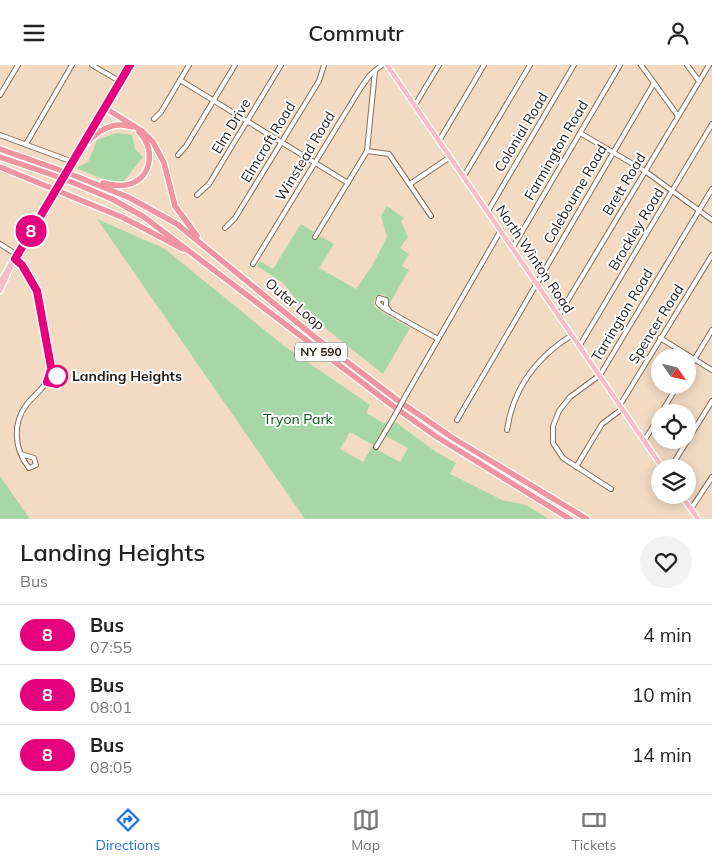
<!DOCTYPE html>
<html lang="en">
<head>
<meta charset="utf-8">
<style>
	body { margin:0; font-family:Mulish,sans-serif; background:#f2f2f2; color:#222; height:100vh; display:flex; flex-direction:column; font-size:19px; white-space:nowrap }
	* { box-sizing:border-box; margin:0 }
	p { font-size:16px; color:#767676 }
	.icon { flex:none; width:28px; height:28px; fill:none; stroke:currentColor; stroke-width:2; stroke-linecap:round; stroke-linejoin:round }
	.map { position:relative; height:454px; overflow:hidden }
	.sheet { display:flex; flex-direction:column; background:#fff; flex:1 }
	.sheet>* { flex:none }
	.badge { padding:0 10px; border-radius:16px; font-size:18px; line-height:32px }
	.needle { width:32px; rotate:124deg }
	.tools { position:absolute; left:651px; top:284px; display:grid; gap:10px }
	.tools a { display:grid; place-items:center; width:45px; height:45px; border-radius:50%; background:#fff; box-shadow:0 2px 12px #0003; font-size:25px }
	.map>.badge { position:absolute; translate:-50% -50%; box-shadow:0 0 0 2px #fff }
	.round { display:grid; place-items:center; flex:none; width:52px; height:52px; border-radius:26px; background:#f2f2f2 }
	.summary { display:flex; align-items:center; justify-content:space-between; height:85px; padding:0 20px }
	h1 { font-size:24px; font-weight:600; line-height:38px }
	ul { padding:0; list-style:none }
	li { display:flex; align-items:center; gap:15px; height:60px; padding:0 20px; border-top:1px solid #e0e0e0 }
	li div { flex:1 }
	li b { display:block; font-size:19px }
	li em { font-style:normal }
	li .badge { min-width:55px; font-weight:700; text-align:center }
	header { display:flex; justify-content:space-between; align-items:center; height:65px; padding:0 20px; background:#fff; font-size:22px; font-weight:600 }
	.tab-bar { display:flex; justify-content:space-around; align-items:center; height:70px; border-top:1px solid #e0e0e0; background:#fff; font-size:14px; color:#767676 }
	.tab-bar a { display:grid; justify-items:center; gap:2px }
	.tab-bar .active { color:#1a73e8 }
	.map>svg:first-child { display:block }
	.green { fill:#a7d7a7; fill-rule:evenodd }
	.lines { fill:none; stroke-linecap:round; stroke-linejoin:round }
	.minor-casing { stroke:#85705b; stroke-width:6 }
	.major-casing { stroke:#fff; stroke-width:7 }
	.highway-casing { stroke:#fff; stroke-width:8 }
	.minor { stroke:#fff; stroke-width:4 }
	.major { stroke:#f6bfc5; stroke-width:4.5 }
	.highway { stroke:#f0959f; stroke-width:5.5 }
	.minor-bridge-casing { stroke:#85705b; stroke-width:6; stroke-linecap:butt }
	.highway-bridge-casing { stroke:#fff; stroke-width:8; stroke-linecap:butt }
	.minor-bridge { stroke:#fff; stroke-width:4 }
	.highway-bridge { stroke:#f0959f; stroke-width:5.5 }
	.line-casing { stroke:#fff; stroke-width:11 }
	.line { stroke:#e6007e; stroke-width:8 }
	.stop-dot { fill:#fff; stroke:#e6007e; stroke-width:2.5 }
	.labels { text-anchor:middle; stroke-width:4; stroke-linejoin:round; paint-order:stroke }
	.shield { fill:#fff; stroke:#645f58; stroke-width:1 }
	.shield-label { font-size:12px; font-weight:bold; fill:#221a11 }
	.street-label { font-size:14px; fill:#221a11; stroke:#fff }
	.stop-label { font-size:14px; font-weight:bold; fill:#221a11; stroke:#fff; text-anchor:start }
	.park-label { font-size:14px; fill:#005610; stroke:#fff }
</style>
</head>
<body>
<header><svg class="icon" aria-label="menu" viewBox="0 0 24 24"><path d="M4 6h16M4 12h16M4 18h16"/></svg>Commutr<svg class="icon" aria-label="person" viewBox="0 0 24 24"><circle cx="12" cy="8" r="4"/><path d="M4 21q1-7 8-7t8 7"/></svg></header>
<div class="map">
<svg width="712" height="454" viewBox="0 0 712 454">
	<rect width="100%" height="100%" fill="#f2dac3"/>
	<g class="green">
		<polygon points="117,68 132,70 135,84 143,92 123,117 108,116 76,103 88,97 97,75"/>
		<polygon points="387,141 404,153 401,156 408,172 400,183 409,189 402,201 409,205 388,241 389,234 383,229 376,231 373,238 377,244 410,263 383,309 310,251 283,218 257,201 260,196 273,204 301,159 314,167 312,170 318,174 320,171 334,179 319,203 356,224 372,201 387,172 381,151"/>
		<path d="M97,154l68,30 119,97 86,59 -4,8 19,11 1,-2 6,3 2,-4 42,31 20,11 -6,11 52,26 24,5 23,14h-244zM350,367l23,13 -10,17 -23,-13zM386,371l22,12 -8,14 -22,-12z"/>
		<polygon points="0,411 30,454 0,454"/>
	</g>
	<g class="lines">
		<g class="minor-casing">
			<g id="minor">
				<polyline points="92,0 121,17"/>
				<polyline points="641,0 678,51"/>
				<polyline points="687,0 699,16"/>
				<polyline points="180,15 348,118"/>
				<polyline points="0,30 18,0"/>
				<polyline points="415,40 439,0"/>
				<polyline points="154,54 161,47 189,0"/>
				<polyline points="580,68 645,106 712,155"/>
				<polyline points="0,70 73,97"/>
				<polyline points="439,76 484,0"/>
				<polyline points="26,79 72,0"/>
				<polyline points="367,86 389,89 431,151"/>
				<polyline points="178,90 186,81 235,0"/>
				<polyline points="464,111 530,0"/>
				<polyline points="410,119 450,92"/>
				<polyline points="197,130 209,119 281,0"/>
				<polyline points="488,146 574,0"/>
				<polyline points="225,163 235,153 319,16 324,0"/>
				<polyline points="315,172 367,86 375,6"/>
				<polyline points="0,179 17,190"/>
				<polyline points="513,182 620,0"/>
				<path d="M15,194c9,7 17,20 21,31 5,13 17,76 13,87 -4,11 -15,18 -22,27 -15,19 -13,45 2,64l7,-3 -2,-7 -13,-4"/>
				<polyline points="253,199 360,24 370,10 382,0"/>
				<polyline points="390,247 386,241 386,235 379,233 378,238 383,243 438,274"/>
				<polyline points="559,250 709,0"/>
				<polyline points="660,273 712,305"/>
				<polyline points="580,280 712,59"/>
				<polyline points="688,305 712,265"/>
				<polyline points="406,330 501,165"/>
				<polyline points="620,340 712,190"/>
				<polyline points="661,348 678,320"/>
				<polyline points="457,355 654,18"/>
				<path d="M507,365c6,-42 30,-73 65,-95"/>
				<polyline points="644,376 660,350"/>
				<polyline points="376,382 394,352"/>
				<polyline points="576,402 602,359 622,344"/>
				<polyline points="671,402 712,336"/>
				<polyline points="611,424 563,393 553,378 553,361 559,346 570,332 600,310 712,124"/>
				<polyline points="691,444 712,412"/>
			</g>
		</g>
		<g class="major-casing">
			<g id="major">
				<polyline points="387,0 662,402"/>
				<polyline points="84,79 130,0"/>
				<polyline points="0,217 80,85"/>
				<polyline points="0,226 13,197"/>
				<polyline points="681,430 698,454"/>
			</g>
		</g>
		<g class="highway-casing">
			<g id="highway">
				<polyline points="105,43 142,66 153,77 164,98 175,141 197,171"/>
				<polyline points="0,84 54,103"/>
				<path d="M79,87c14,-17 30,-33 53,-25"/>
				<polyline points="0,92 50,109"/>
				<polyline points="0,102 124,153 183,184"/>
				<polyline points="78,112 130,133 177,159 316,273 396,334 453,373 587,454"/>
				<polyline points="74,118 112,134 144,152 393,341 437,372 570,454"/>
				<path d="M103,118c9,2 18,4 27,1 23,-8 25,-36 9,-52"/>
			</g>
		</g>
		<use href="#minor" class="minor"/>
		<use href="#major" class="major"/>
		<use href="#highway" class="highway"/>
		<g class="minor-bridge-casing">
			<polyline id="minor-bridge" points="394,352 406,330"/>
		</g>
		<g class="highway-bridge-casing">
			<g id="highway-bridge">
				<polyline points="54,103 78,112"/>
				<polyline points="50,109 74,118"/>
			</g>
		</g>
		<use href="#minor-bridge" class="minor-bridge"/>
		<use href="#highway-bridge" class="highway-bridge"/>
	</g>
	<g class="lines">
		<g class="line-casing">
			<polyline id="line" points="51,305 47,317 57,319 59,315 51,302 37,226 22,200 15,194 130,0"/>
		</g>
		<use href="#line" class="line"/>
	</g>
	<circle class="stop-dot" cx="57" cy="311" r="10"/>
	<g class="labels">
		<rect class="shield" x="295" y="277.5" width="52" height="19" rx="4"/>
		<g class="shield-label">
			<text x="321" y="291">NY 590</text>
		</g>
		<g class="street-label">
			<text transform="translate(231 61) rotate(-59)" y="5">Elm Drive</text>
			<text transform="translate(521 67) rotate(-59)" y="5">Colonial Road</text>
			<text transform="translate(268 77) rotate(-59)" y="5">Elmcroft Road</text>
			<text transform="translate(556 85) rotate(-60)" y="5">Farmington Road</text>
			<text transform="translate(305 91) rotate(-59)" y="5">Winstead Road</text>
			<text transform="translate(624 119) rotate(-59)" y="5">Brett Road</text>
			<text transform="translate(575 129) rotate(-60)" y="5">Colebourne Road</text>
			<text transform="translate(636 164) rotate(-59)" y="5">Brockley Road</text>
			<text transform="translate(535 194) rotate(56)" y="5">North Winton Road</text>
			<text transform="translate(295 239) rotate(40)" y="5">Outer Loop</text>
			<text transform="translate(622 250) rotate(-59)" y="5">Tarrington Road</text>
			<text transform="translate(656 259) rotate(-58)" y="5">Spencer Road</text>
		</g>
		<g class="stop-label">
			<text x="72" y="316">Landing Heights</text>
		</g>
		<g class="park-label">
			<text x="298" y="359">Tryon Park</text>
		</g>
	</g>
</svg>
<div class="tools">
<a><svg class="needle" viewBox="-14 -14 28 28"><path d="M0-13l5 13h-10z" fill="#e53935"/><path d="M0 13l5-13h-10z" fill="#767676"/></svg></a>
<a><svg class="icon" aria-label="locate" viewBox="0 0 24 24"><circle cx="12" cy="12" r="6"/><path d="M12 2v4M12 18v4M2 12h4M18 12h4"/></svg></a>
<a><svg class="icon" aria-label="layers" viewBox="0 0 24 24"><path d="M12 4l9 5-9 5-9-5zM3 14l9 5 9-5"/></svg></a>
</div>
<b class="badge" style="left:31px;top:166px;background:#e6007e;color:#fff">8</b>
</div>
<section class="sheet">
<div class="summary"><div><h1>Landing Heights</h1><p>Bus</p></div><a class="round"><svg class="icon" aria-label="heart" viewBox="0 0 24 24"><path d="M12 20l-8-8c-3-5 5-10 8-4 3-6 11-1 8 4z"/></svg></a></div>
<ul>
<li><span class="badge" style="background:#e6007e;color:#fff">8</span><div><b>Bus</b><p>07:55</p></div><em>4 min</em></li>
<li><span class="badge" style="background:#e6007e;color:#fff">8</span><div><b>Bus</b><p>08:01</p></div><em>10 min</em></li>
<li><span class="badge" style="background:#e6007e;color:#fff">8</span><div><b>Bus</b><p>08:05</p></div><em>14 min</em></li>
</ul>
</section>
<nav class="tab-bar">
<a class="active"><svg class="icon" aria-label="directions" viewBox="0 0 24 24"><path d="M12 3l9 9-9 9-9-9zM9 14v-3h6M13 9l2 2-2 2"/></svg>Directions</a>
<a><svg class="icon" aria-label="map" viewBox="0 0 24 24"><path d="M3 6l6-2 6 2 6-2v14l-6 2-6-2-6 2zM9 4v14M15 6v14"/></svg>Map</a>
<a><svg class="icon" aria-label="tickets" viewBox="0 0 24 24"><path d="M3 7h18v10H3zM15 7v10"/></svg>Tickets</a>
</nav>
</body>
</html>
